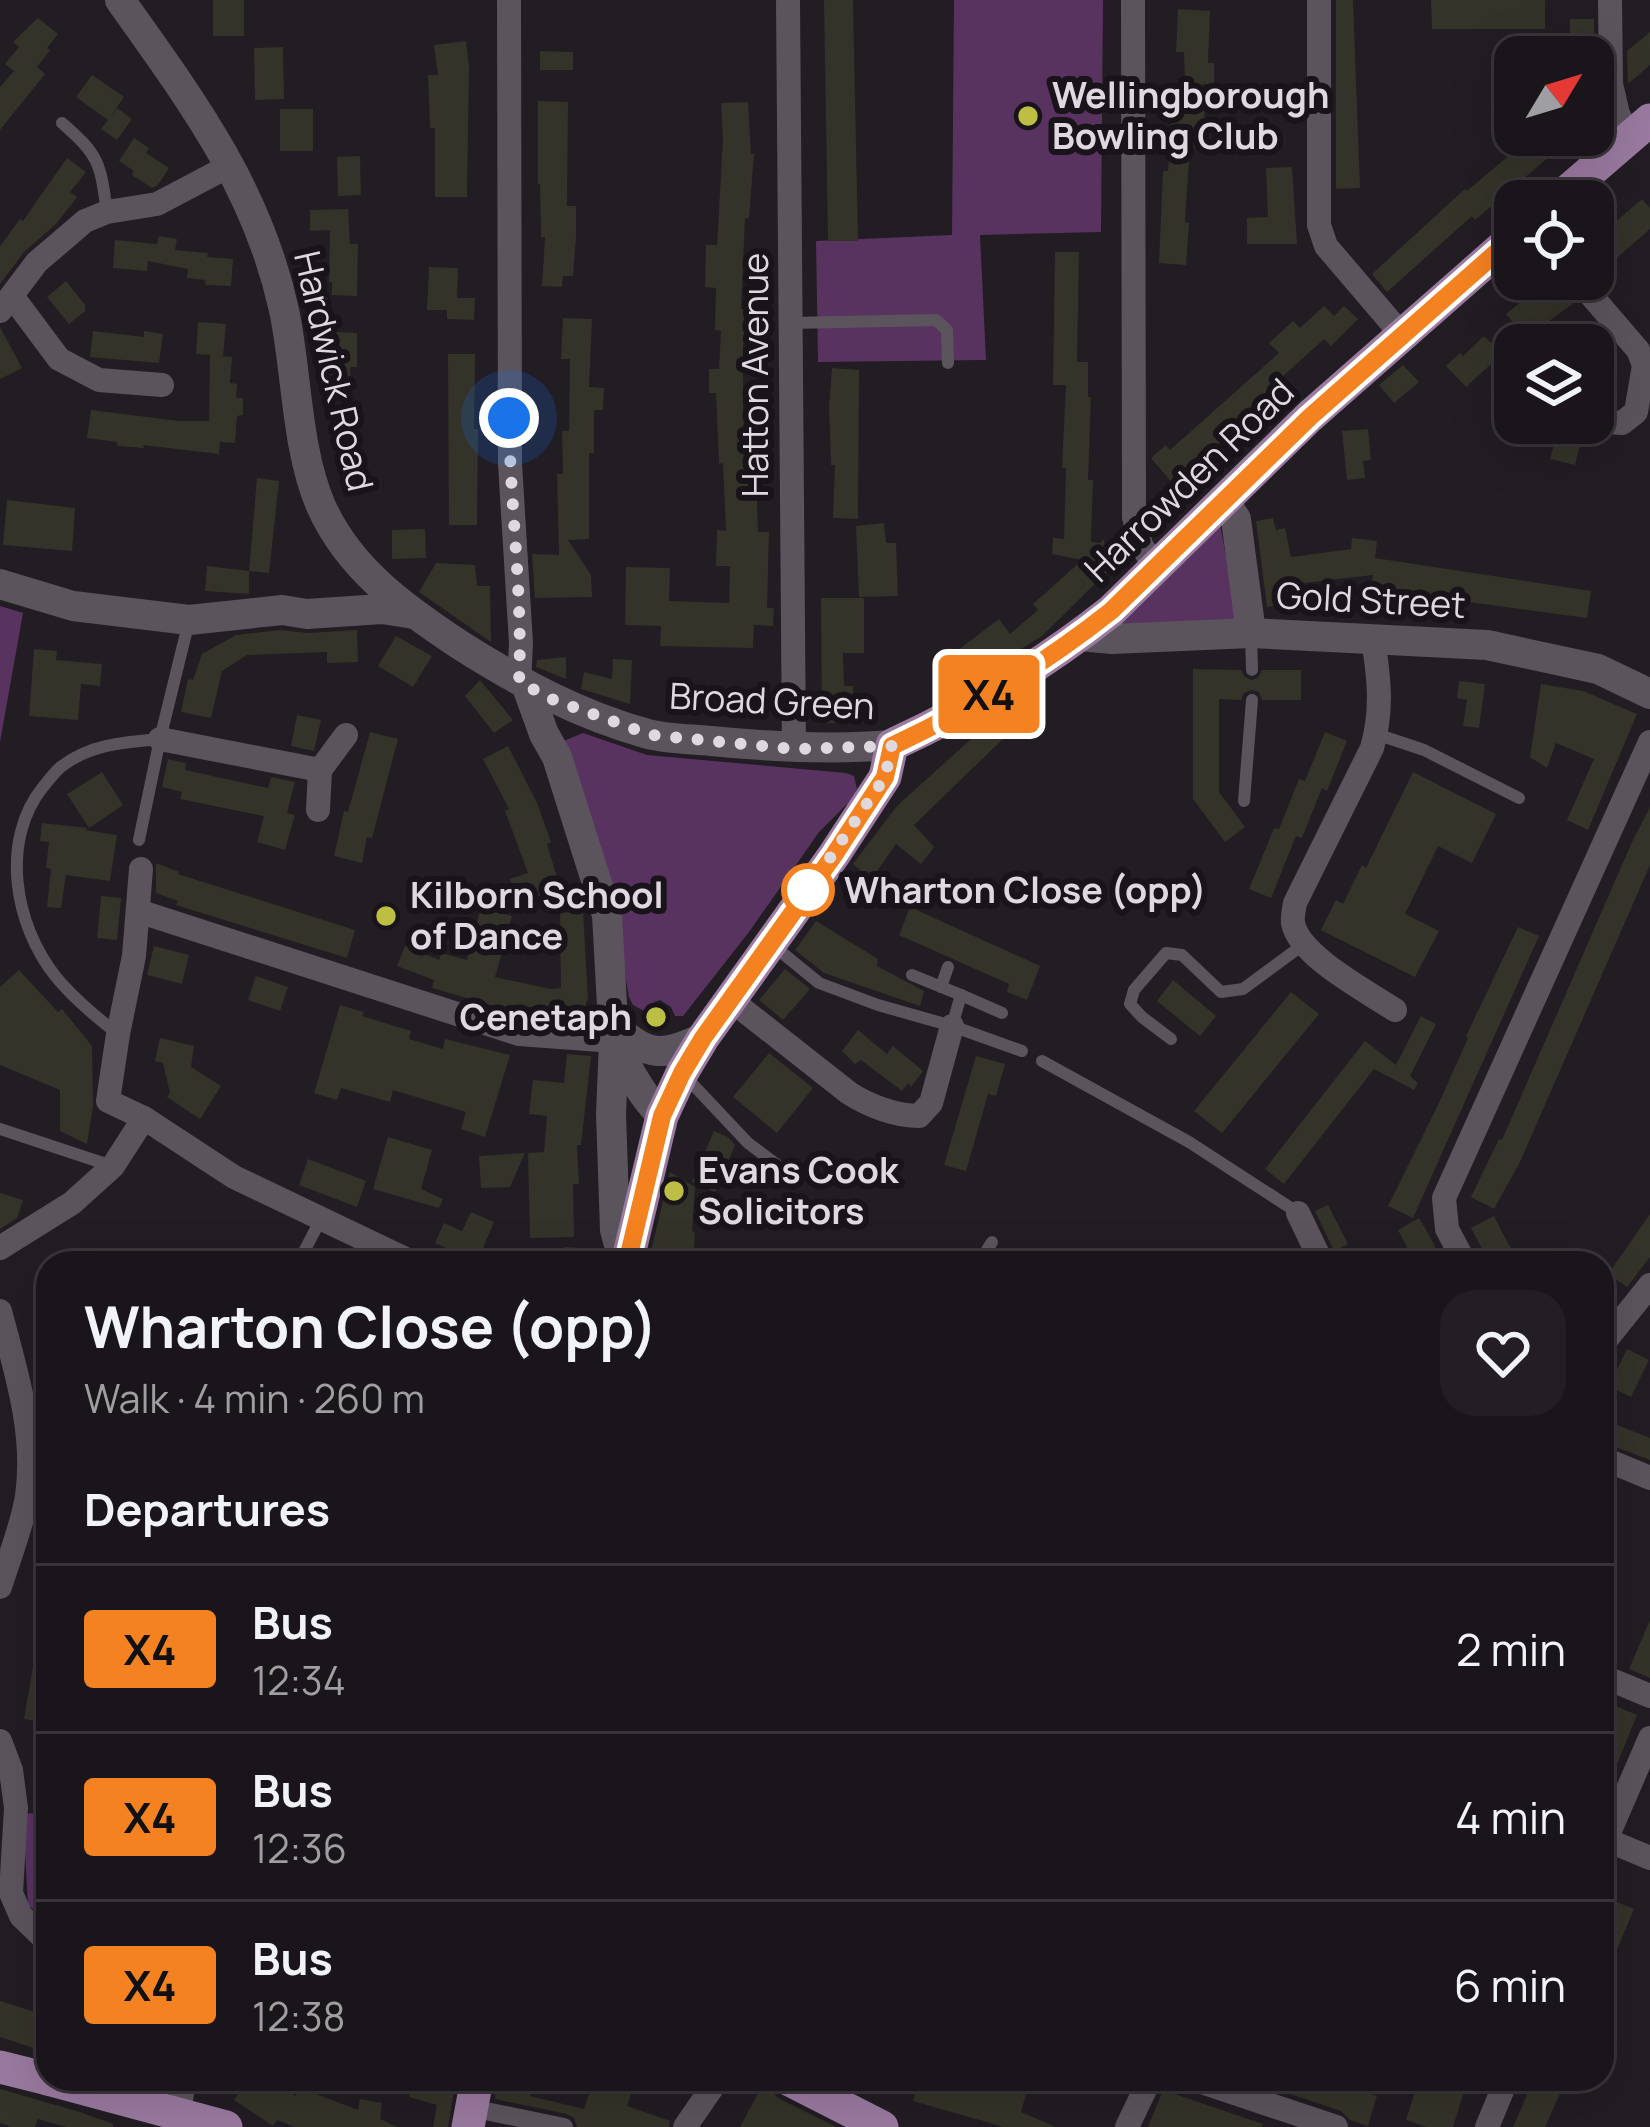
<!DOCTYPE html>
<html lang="en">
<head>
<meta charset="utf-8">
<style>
	body { margin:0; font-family:Manrope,sans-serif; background:#231e23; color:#f1f3f6; height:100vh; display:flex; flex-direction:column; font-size:45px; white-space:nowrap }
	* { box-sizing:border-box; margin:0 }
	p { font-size:39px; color:#9f9fa2 }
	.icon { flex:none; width:66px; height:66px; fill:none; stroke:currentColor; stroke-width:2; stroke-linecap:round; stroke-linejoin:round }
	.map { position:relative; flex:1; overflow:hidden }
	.details { position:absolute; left:36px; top:1251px; width:1578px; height:840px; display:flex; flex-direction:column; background:#1a151a; border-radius:36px; box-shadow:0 12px 48px #0002,0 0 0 3px #383439 }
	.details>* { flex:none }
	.badge { padding:0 24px; border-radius:9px; font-size:42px; line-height:78px }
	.needle { width:78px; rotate:52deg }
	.controls { position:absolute; left:1494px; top:36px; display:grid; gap:24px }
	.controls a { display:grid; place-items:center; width:120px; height:120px; border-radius:24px; background:#1a151a; box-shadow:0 12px 48px #0002,0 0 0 3px #383439; font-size:60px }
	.you { position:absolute; width:60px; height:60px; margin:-30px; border:9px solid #fff; border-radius:50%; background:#1a73e8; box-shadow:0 0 0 18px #1a73e833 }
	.map>.badge { position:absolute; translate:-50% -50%; box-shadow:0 0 0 6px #fff }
	h2 { padding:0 48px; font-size:45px; line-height:108px }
	.round { display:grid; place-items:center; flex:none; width:126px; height:126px; border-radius:36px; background:#231e23 }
	.head { display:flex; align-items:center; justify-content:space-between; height:204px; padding:0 48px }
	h1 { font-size:57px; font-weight:700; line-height:90px }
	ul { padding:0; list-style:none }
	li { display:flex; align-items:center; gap:36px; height:168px; padding:0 48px; border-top:3px solid #383439 }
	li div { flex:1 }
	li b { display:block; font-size:45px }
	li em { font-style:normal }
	li .badge { min-width:132px; font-weight:700; text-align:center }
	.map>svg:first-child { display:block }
	.green { fill:#583360 }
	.building { fill:#333329 }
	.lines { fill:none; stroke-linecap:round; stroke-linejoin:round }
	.service { stroke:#5b545c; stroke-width:12 }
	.pedestrian { stroke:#5b545c; stroke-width:18 }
	.minor { stroke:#5b545c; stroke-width:24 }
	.tertiary { stroke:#5b545c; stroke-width:30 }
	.primary { stroke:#9a7aa0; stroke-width:33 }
	.line-casing { stroke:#fff; stroke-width:27 }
	.line { stroke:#f58220; stroke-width:18 }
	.walk { stroke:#ded9df; stroke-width:12; stroke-dasharray:0 21.6 }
	.poi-dot { fill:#bcbf43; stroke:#19131a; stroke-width:4.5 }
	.stop-dot { fill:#fff; stroke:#f58220; stroke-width:6 }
	.labels { text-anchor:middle; stroke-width:12; stroke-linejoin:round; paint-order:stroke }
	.poi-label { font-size:36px; font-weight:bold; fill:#ded9df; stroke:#19131a; text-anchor:start }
	.street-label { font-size:36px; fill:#ded9df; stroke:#19131a }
	.stop-label { font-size:36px; font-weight:bold; fill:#ded9df; stroke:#19131a; text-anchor:start }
</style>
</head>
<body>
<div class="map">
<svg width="1650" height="2127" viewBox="0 0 1650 2127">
	<rect width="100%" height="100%" fill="#221c23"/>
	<g class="green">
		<polygon points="954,0 1103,0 1101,232 980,235 986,360 818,362 816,241 952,235"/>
		<polygon points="1219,518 1238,624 1105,627"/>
		<polygon points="0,606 23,613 0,742"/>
		<polygon points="583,733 647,755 846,773 854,776 857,789 852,799 819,832 749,932 683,1016 675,1016 671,1007 660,1000 647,1005 644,1011 633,1005 629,997 612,901 561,742"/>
		<polygon points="48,1812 48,1921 28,1905 23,1814"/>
	</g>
	<g class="building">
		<rect x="213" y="0" width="31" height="36"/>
		<polygon points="824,0 853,0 858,241 828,241"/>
		<polygon points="1336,0 1353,0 1360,188 1336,189"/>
		<polygon points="1431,0 1545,0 1545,29 1432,29"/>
		<polygon points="1178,9 1210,11 1208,63 1214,63 1214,84 1203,84 1205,130 1208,130 1206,149 1190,147 1185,222 1189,223 1186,265 1159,263 1163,171 1168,171 1172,110 1186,111 1184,52 1176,52"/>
		<polygon points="38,18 58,34 47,48 50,50 37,67 45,74 0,130 0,87 14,71 5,64 19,47 13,42"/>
		<rect x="1570" y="19" width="24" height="38"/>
		<polygon points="1650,32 1650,65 1628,84 1627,51"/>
		<polygon points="466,41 469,67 467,197 435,197 435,128 430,128 428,75 438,75 434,45"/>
		<polygon points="283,47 284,99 255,100 254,48"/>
		<polygon points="540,51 573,52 573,70 540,70"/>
		<polygon points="92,75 124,97 108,120 76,97"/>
		<polygon points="538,101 568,102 567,206 576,206 576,237 573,276 563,276 562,287 542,286 545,237 541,237 540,184 538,184"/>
		<polygon points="748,102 751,154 754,154 749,218 745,218 741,309 746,309 745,325 752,325 752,345 743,344 743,415 751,414 752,443 755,443 758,532 769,532 767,608 774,608 773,626 754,625 753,648 660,646 661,626 625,625 626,567 670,568 669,601 729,603 730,566 716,566 717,530 726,531 723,463 719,464 716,393 709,393 709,369 719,369 721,331 715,330 716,288 705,287 706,245 717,245 723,138 721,103"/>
		<polygon points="117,108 132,119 117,140 101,129"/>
		<rect x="280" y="109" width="33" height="42"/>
		<polygon points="1533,135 1575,135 1475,220 1472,216 1387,292 1372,274 1465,189 1467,191"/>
		<polygon points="134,138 149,148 146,153 169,168 158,185 152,188 132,175 134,171 119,161"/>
		<polygon points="360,156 361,195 338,196 337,157"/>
		<polygon points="67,158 86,172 70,192 77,197 56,224 24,252 0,284 0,246 20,219 23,221"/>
		<polygon points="1292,167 1297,244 1247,244 1247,218 1268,217 1266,168"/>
		<polygon points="1642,199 1650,208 1650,229 1596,276 1593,272 1593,241"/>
		<polygon points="348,209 350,244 358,244 357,296 332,295 332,282 329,282 330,230 310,231 310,210"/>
		<polygon points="159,236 177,239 175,250 208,253 207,257 233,259 231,286 206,285 205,280 187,278 188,269 148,261 147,271 113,268 115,240 157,244"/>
		<polygon points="1055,252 1079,252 1077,362 1088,362 1088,397 1091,397 1088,480 1093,480 1091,542 1100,543 1104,539 1107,572 1042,636 949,693 943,678 946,675 949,648 958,650 999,619 1010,634 1038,610 1033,604 1082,560 1052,554 1053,538 1064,539 1066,468 1062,468 1066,385 1053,385"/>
		<polygon points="429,267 458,268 457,298 475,298 474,320 447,319 447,310 427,310"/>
		<polygon points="1549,279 1557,279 1575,302 1526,338 1506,314"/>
		<polygon points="66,281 85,305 85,311 69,324 47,297"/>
		<polygon points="1324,306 1334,316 1344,306 1358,319 1331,346 1324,339 1281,378 1286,384 1173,484 1151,458 1166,445 1170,450 1279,353 1269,343 1293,321 1300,328"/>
		<polygon points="563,318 592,319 589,387 604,388 603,410 594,410 594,453 589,453 589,539 568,540 591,575 592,597 535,598 532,554 559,555 557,474 563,474 562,431 569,431 570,359 561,359"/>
		<polygon points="198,322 226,324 223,356 217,356 232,357 230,383 237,384 236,398 243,398 243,415 237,416 235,443 220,442 219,454 143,445 144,448 118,446 117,442 87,438 91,410 179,421 209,421 210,355 196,354"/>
		<polygon points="0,327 22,368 0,379"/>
		<polygon points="93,331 144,337 144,331 163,334 159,363 90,357"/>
		<polygon points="336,332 357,333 357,367 350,367 350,382 325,382 325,336 336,336"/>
		<polygon points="1484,336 1502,354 1466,387 1446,366 1460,353 1463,356"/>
		<polygon points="448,354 475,354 474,429 478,429 477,525 449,525"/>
		<polygon points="1403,365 1419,382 1394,403 1379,385"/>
		<polygon points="832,368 859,370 858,519 833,518 835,465 831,465 829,406"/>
		<polygon points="1368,429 1371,460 1363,461 1365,478 1347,480 1342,431"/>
		<polygon points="1558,430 1582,436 1575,465 1550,459"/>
		<polygon points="257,478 279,481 269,573 249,571"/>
		<polygon points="7,500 75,508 72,551 3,545"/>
		<polygon points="1273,518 1276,530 1285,528 1291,557 1351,549 1352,538 1377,541 1375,558 1591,591 1587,618 1370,589 1373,575 1295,584 1298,603 1267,607 1256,521"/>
		<polygon points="884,523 886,543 896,543 898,596 859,597 856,526"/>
		<polygon points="425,529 426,558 392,559 392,530"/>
		<polygon points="436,563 475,565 477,586 490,586 491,642 419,592"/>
		<polygon points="207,566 249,571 249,594 205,591"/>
		<polygon points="821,598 864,598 864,653 843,653 844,686 853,686 853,700 864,700 864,722 822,723"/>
		<polygon points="281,630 308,633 357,630 358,662 327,663 327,652 247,655 222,671 211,718 181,712 188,679 193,680 202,654 236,635"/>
		<polygon points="396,636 432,656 413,687 378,666"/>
		<polygon points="34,649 57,651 56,660 102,664 100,686 81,684 78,720 29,716"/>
		<polygon points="566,657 566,679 536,667 537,660"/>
		<polygon points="613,659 632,660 630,704 581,689 584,672 612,679"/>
		<polygon points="1193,669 1241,670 1244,676 1251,680 1258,678 1262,670 1301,670 1301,700 1262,700 1259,692 1252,690 1244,693 1241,700 1219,699 1219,792 1245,827 1225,842 1193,799"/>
		<polygon points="480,680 513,720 494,733 465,696"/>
		<polygon points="1459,681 1485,684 1479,728 1463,726 1467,700 1457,698"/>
		<polygon points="1541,684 1583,691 1637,714 1588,830 1567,820 1594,759 1556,743 1547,768 1530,757"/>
		<polygon points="297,715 321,720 314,751 291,746"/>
		<polygon points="991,721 1005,737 914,825 934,847 921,864 896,844 871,880 853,864 868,844 897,806"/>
		<polygon points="370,732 398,739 372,838 367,837 362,863 334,856 344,811 348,812"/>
		<polygon points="1325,732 1347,741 1327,791 1322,788 1302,838 1296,836 1271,898 1249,889 1274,828 1279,829 1299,779 1305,781"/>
		<polygon points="508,746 537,803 551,842 547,844 563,897 519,909 510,879 528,873 505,811 509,809 483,759"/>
		<polygon points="168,759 186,763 185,770 268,788 271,777 295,782 287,813 295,815 285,850 257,842 264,816 180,799 182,792 162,787"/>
		<polygon points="102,772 123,805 89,828 67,794"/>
		<polygon points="1413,772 1496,814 1472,863 1438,846 1405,914 1439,931 1415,977 1321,930 1336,900 1343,904 1362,865 1366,868"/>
		<polygon points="1650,807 1650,865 1520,1162 1494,1209 1471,1197 1499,1139 1502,1140 1632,842"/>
		<polygon points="42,823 88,828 85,830 117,835 110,881 66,875 61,908 47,907 51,869 46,868 49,842 40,841"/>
		<polygon points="156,863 179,872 178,874 355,930 347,958 176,905 178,901 156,893"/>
		<polygon points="101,896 121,898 117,940 97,938"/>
		<polygon points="481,907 512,916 495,977 551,989 561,988 560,913 583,911 588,998 585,1007 579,1012 566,1009 513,1006 512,1011 432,988 434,980 397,966 405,946 439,960 441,953 467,960"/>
		<polygon points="910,907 1040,966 1027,1000 1007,992 1009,984 899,935"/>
		<polygon points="816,921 878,959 877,966 924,991 920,1006 824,973 795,950"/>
		<polygon points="1518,927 1539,936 1413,1218 1388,1206 1438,1105 1468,1038 1466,1036"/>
		<polygon points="154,946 189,955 182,984 147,975"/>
		<polygon points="785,969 810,989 783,1020 759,1000"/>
		<polygon points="19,970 58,1012 62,1009 92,1046 93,1107 87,1144 60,1131 60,1090 0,1065 0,987"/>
		<polygon points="256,976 288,987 280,1011 248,1000"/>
		<polygon points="1173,980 1216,1016 1200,1036 1157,1001"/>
		<polygon points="1291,992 1319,1014 1222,1133 1194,1111"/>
		<polygon points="340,1005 364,1012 362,1016 411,1031 409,1039 443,1049 445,1039 510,1055 485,1137 461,1129 466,1112 393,1090 390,1102 341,1088 337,1100 314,1093"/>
		<polygon points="1421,1016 1436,1024 1410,1076 1418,1083 1414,1090 1374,1069 1284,1184 1265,1169 1365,1041 1396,1065"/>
		<polygon points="858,1030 887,1054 893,1046 923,1071 911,1087 908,1083 902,1091 861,1060 855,1064 842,1051"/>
		<polygon points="160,1038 194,1046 191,1067 221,1086 200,1119 167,1097 170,1093 163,1063 155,1061"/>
		<polygon points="769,1053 813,1088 777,1133 733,1097"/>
		<polygon points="567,1054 591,1056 581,1145 577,1145 579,1184 573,1184 574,1237 530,1238 528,1153 544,1152 547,1116 529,1114 533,1080 564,1083"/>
		<polygon points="976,1056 1005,1064 996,1096 988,1094 966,1171 944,1165"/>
		<polygon points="714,1131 728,1137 735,1145 715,1192 692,1182"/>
		<polygon points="388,1137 432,1150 421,1189 443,1199 439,1208 373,1189"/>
		<polygon points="525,1153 510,1187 481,1188 479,1156"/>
		<polygon points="308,1159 366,1181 357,1207 299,1185"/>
		<polygon points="670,1172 695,1187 692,1231 695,1232 694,1249 681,1248 688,1263 653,1263 651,1251"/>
		<polygon points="0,1193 23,1200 17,1218 0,1229"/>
		<polygon points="1328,1205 1348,1244 1334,1251 1315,1211"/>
		<polygon points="471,1212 494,1222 477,1262 435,1243 444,1223 462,1231"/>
		<polygon points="1650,1214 1650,1257 1627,1287 1611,1276 1611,1270"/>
		<polygon points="1494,1216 1501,1230 1519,1263 1490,1263 1486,1256 1471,1228"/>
		<polygon points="1419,1218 1429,1235 1443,1263 1415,1263 1398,1230"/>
		<polygon points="564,1247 600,1249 604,1263 563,1263"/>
		<polygon points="1627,1349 1649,1360 1631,1397 1609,1386"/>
		<polygon points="1602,1419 1650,1438 1650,1460 1602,1442"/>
		<polygon points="1650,1620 1650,1678 1629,1669"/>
		<polygon points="39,1632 48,1633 48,1723 24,1719"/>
		<polygon points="1611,1704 1637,1715 1603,1799 1602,1726"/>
		<polygon points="1607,1898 1634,1909 1602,1985 1602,1910"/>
		<polygon points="0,2001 48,2016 48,2053 0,2037"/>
		<polygon points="248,2079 269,2079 296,2096 298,2087 358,2110 360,2099 382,2103 380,2119 397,2127 295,2127 277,2120 273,2126 234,2100"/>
		<polygon points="411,2079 456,2079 448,2127 433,2127 437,2105 409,2097"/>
		<polygon points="497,2079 534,2079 530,2096 584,2109 594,2079 636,2079 627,2106 670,2121 669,2127 577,2127 574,2118 567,2114 495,2099"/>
		<polygon points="919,2079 998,2079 1028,2087 1021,2112 1056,2127 1004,2127 913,2101"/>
		<polygon points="1245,2079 1329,2079 1377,2096 1368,2126 1350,2120 1341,2111"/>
		<polygon points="1419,2079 1458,2079 1467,2082 1453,2127 1427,2127 1406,2120"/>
		<polygon points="1534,2079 1562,2089 1545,2127 1513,2127"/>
		<polygon points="764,2082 778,2098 836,2127 740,2127"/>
		<polygon points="0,2089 80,2112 113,2124 113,2127 66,2127 38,2119 35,2127 12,2127 0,2123"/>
		<polygon points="1163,2090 1263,2124 1262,2127 1148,2127"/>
	</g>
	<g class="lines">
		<g class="service">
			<path d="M62,123c38,33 38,40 45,89"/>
			<polyline points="791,323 936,320 947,330 948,363"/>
			<polyline points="1251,634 1252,670"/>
			<polyline points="1376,734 1424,750 1519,798"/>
			<polyline points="1244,801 1252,700"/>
			<polyline points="139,840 160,739 189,621"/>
			<polyline points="775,947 819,983 878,1005 952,1026 1022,1051"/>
			<polyline points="912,975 961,995 952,1026"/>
			<polyline points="941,987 948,967"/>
			<polyline points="961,995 1002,1013"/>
			<path d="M118,1034c-22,-17 -44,-35 -62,-57 -42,-52 -56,-137 -13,-190 6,-7 12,-16 19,-21 29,-22 64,-24 98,-27"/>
			<polyline points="1171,1039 1142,1017 1130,1004 1134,990 1166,953 1182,955 1221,992 1243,989 1304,944"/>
			<polyline points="1042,1061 1189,1142 1297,1212"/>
			<polyline points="683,1074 748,1143 784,1170"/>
			<polyline points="0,1129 112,1166"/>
			<polyline points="298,1263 321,1219"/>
			<polyline points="979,1263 992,1242"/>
		</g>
		<polyline class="pedestrian" points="471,2108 564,2127"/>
		<g class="minor">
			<polyline points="509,0 510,464 521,643 519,683"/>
			<polyline points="788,0 794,749"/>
			<polyline points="1133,0 1134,517 1141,545 1156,568"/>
			<polyline points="1319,0 1319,225 1326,246 1402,335"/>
			<polyline points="1610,0 1611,84 1618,114 1630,137"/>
			<polyline points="1577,279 1638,350 1644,365 1636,412 1622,423 1593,421"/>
			<polyline points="12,296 59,359 99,380 162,385"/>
			<polyline points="0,311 37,262 85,221 107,212 157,204 231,165"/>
			<path d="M1373,639c6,38 10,71 -1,109l-77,155c-1,7 -3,13 -2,20 6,33 75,69 102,87"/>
			<polyline points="160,739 320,770 318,810"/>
			<polyline points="320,770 346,735"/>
			<polyline points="141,869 134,956 118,1034 108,1101 144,1118 234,1177 414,1263"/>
			<polyline points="138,911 519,1034 614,1041"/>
			<path d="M732,1001l117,92c20,13 47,23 70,23l12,-13 21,-77"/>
			<polyline points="1298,1213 1322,1263"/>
			<polyline points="0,1248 72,1203 113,1166 144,1118"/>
			<polyline points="1465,1263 1447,1229 1444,1198 1650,742"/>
			<path d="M0,1311c16,61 36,122 27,185 -5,31 -18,62 -27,91"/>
			<polyline points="1602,1345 1650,1285"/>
			<polyline points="1602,1458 1650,1478"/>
			<polyline points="1602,1676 1650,1696"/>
			<polyline points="0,1741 11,1770 16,1808 11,1893 21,1916 48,1942"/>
			<polyline points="1602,1838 1650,1858"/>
			<polyline points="1602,1849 1650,1738"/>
			<polyline points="1193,2079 1336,2127"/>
			<polyline points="179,2114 184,2079"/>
			<polyline points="685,2127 718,2079"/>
			<polyline points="1127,2127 1150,2079"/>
			<polyline points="1487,2127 1507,2079"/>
		</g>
		<g class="tertiary">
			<path d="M120,0c71,100 137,187 164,310 13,61 12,139 37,196 28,63 83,102 139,139 60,38 119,70 188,89 20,5 43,5 63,7 61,6 120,9 181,4"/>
			<polyline points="1223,500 1236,519 1251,633"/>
			<polyline points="0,584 73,606 189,620 282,610 307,614 382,609 414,614"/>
			<polyline points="1080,636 1112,639 1251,633 1487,645 1598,669 1650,694"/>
			<polyline points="527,687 544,734 557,757 607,915 614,1041 611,1114 615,1230 624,1263"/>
			<path d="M613,1026c37,31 47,31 90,12"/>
			<path d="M617,1046c12,26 25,50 45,70"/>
		</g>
		<g class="primary">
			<polyline points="1556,201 1650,120"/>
			<path d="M627,1263l35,-147 20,-43 21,-35 131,-183 51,-78 7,-32c78,-36 152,-81 219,-134l198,-194 206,-181"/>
			<polyline points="0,2067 48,2079"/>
			<polyline points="48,2079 226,2127"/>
			<polyline points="788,2079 882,2127"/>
			<polyline points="468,2127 477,2079"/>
		</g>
	</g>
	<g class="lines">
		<g class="line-casing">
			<path id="line" d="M627,1263l35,-147 20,-43 21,-35 131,-183 51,-78 7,-31c78,-37 152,-82 219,-135l199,-194 205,-181"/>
		</g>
		<use href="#line" class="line"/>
		<path class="walk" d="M509,418c1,88 14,176 10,264l35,18 97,35 143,14 98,-3 -7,31 -77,113"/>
	</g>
	<g class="poi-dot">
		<circle cx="1028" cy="116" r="12"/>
		<circle cx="386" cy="916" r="12"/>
		<circle cx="656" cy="1017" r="12"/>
		<circle cx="674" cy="1191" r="12"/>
	</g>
	<circle class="stop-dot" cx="808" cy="890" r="24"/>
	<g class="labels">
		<g class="poi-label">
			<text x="1052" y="108">Wellingborough<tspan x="1052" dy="41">Bowling Club</tspan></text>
			<text x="410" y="908">Kilborn School<tspan x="410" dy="41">of Dance</tspan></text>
			<text x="632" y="1030" text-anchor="end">Cenetaph</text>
			<text x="698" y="1183">Evans Cook<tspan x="698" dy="41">Solicitors</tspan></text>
		</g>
		<g class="street-label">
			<text transform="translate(334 371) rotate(77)" y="13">Hardwick Road</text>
			<text transform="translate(755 375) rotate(-90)" y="13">Hatton Avenue</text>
			<text transform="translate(1189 480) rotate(-44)" y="13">Harrowden Road</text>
			<text transform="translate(1371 600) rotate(3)" y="13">Gold Street</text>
			<text transform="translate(772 701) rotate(3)" y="13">Broad Green</text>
		</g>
		<g class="stop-label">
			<text x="844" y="903">Wharton Close (opp)</text>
		</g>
	</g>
</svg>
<div class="controls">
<a><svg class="needle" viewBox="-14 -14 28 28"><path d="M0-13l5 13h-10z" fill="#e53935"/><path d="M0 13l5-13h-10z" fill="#9f9fa2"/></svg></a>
<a><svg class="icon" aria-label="locate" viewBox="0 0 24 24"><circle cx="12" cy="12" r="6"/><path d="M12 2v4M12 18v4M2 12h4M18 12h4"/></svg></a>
<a><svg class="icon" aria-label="layers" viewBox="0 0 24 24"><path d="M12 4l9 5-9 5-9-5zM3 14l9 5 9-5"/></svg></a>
</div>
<div class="you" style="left:509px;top:418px"></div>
<b class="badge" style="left:989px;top:694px;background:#f58220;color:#111">X4</b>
<section class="details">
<div class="head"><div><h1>Wharton Close (opp)</h1><p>Walk · 4 min · 260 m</p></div><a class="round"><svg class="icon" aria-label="heart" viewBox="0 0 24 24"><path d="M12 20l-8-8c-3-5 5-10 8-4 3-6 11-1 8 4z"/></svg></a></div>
<h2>Departures</h2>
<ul>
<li><span class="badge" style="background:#f58220;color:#111">X4</span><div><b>Bus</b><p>12:34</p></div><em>2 min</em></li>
<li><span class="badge" style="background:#f58220;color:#111">X4</span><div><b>Bus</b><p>12:36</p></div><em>4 min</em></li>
<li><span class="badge" style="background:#f58220;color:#111">X4</span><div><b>Bus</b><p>12:38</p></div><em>6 min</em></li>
</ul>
</section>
</div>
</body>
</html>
